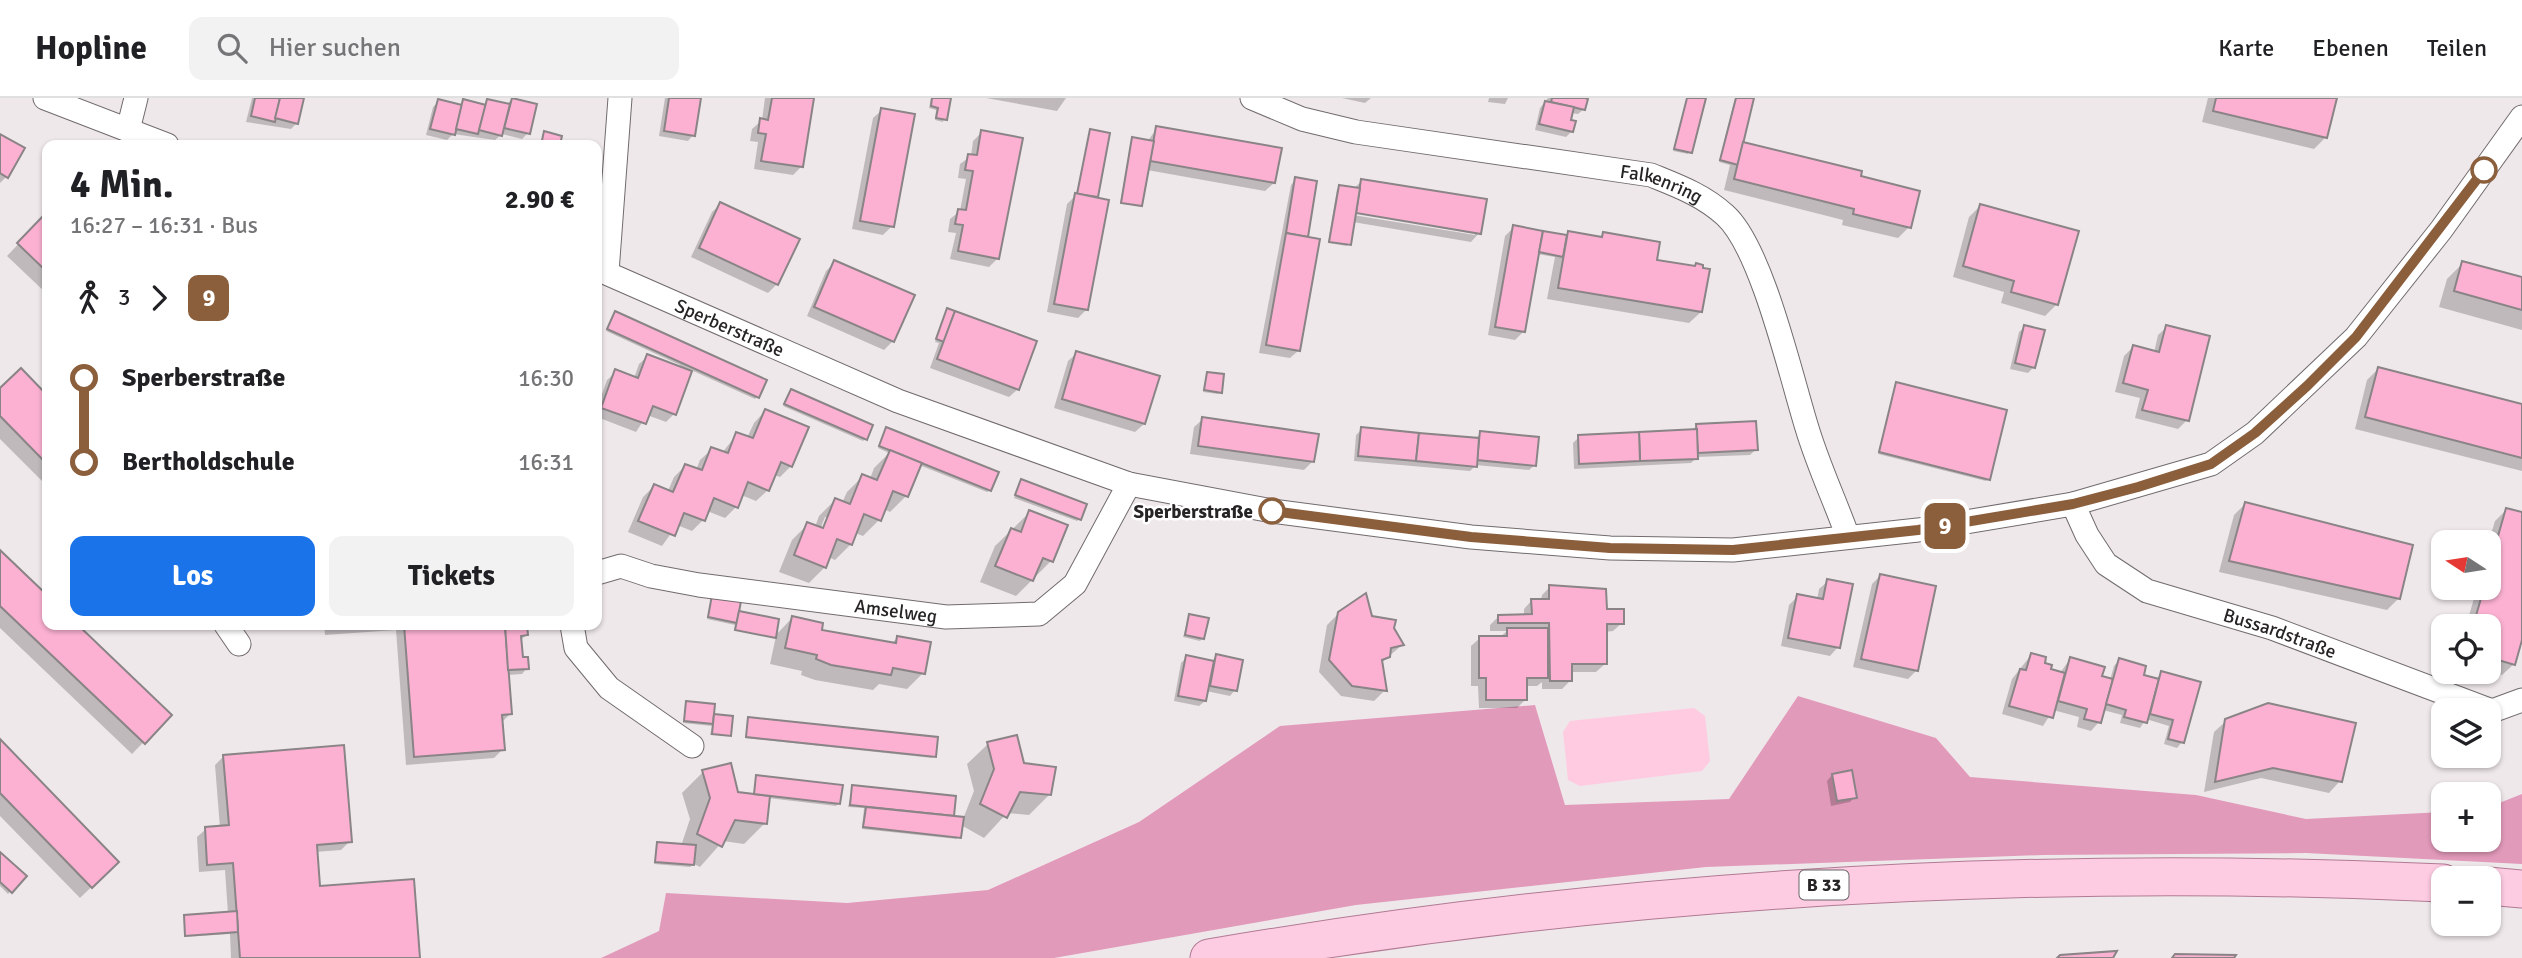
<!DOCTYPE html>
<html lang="de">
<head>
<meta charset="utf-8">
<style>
	body { margin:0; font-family:Signika,sans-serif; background:#f2f2f2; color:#202124; height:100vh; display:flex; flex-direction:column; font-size:26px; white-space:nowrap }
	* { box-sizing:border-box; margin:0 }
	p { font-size:23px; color:#757577 }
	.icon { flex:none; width:38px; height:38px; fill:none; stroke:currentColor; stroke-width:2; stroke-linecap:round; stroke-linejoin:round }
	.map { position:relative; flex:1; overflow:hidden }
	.details { position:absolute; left:42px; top:42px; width:560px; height:490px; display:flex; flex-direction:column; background:#fff; border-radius:14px; box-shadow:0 2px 5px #0004 }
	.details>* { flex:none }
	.badge { padding:0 14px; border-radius:10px; font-size:24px; line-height:46px }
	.needle { width:46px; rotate:282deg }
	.buttons { position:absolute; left:2431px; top:432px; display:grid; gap:14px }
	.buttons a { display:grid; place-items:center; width:70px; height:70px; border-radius:14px; background:#fff; box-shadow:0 2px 5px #0004; font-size:35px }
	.map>.badge { position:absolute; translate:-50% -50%; box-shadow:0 0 0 4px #fff }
	.legs { display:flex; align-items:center; gap:10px; height:77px; padding:0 28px; font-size:23px }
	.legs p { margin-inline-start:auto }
	.overview { display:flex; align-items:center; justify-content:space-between; height:119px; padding:0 28px }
	h1 { font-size:38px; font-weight:700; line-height:52px }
	.action { display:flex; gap:14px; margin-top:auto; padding:14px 28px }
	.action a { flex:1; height:80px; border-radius:14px; background:#1a73e8; color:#fff; font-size:28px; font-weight:700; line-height:80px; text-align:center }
	.action a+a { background:#f2f2f2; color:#202124 }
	ul { padding:0 28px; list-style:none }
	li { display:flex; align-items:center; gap:24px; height:84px; font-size:26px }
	li i { display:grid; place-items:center; width:10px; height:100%; margin:0 9px; background:currentColor }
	li i::after { content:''; width:18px; height:18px; margin:-9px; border:5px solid; border-radius:50%; background:#fff }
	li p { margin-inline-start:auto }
	li:first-child i { background:linear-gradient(#0000 50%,currentColor 0) }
	li:last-child i { background:linear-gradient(currentColor 50%,#0000 0) }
	header { display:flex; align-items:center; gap:42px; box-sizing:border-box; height:98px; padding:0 35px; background:#fff; border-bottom:2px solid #e0e0e0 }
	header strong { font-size:33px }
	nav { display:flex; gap:38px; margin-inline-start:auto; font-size:24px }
	.search { width:490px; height:63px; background:#f2f2f2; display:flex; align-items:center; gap:18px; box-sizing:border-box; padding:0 24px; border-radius:14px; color:#757577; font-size:26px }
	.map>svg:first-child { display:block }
	.green { fill:#fecbe0 }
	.forest { fill:#e29aba }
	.shadow { fill:#0003; fill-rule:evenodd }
	.building { fill:#fcb1d2; stroke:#8a8486; stroke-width:2 }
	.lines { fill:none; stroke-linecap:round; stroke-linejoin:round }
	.minor-casing { stroke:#716b6d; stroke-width:25 }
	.primary-casing { stroke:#b17a93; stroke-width:39 }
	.minor { stroke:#fff; stroke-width:23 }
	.primary { stroke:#fdcbe2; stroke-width:37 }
	.line-1-casing { stroke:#fff; stroke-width:16 }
	.line-1 { stroke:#8b5e3c; stroke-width:10 }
	.stop-1-dot { fill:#fff; stroke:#8b5e3c; stroke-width:3.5 }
	.labels { text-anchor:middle; stroke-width:5; stroke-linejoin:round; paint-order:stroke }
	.shield { fill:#fff; stroke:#676666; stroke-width:2 }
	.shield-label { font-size:18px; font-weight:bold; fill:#262425 }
	.street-label { font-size:19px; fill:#262425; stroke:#fff }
	.stop-label { font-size:19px; font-weight:bold; fill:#262425; stroke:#fff; text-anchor:end }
</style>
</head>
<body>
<header>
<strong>Hopline</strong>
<div class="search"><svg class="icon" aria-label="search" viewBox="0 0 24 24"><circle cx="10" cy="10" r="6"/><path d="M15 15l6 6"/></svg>Hier suchen</div>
<nav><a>Karte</a><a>Ebenen</a><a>Teilen</a></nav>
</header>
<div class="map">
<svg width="2522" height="860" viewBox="0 0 2522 860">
	<rect width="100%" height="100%" fill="#efe8eb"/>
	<polygon class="green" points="1694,610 1705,618 1710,663 1702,673 1580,688 1568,682 1563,634 1570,623"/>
	<polygon class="forest" points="1798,598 1936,640 1970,679 2196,697 2306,721 2443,714 2443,742 2488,742 2489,709 2522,696 2522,766 2306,755 2043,757 1706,769 1356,807 1054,860 601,860 659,833 666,795 847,805 988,792 1139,724 1280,628 1535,607 1565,707 1729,701"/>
	<g class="shadow">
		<polygon points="252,0 303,0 297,25 291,31 246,24"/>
		<polygon points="665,0 699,0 693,37 688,43 659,38"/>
		<polygon points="765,0 812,0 802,68 793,77 754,71 758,44 750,43 752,31 762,22"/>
		<polygon points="931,0 949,0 943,24 935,22 936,12 929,10"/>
		<polygon points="986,0 1066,0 1057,13"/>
		<polygon points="1342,0 1371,0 1365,5"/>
		<polygon points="1489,0 1508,0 1505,6 1488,4"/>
		<polygon points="1548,0 1581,0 1584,11 1578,16 1571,15 1572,33 1566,39 1535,32 1540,10"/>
		<polygon points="1687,0 1704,0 1688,56 1673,53"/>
		<polygon points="1735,0 1752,0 1741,45 1859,79 1909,129 1898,140 1842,127 1843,122 1724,92 1730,67 1719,64"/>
		<polygon points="2208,0 2335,0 2326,39 2314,51 2202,24"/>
		<polygon points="512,1 528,35 522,41 502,36 495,42 453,36 447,42 426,37 433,9 439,3 459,8 464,3 482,8 488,3 506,7"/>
		<polygon points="882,12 892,128 883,137 852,131 873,20"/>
		<polygon points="1157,30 1274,85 1265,93 1147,72 1140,107 1120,106 1131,43 1147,44"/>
		<polygon points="1090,33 1096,99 1087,211 1078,220 1047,214 1067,106 1076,97"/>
		<polygon points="982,34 998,160 989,169 950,161 956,135 948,134 950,121 960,113 966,81 958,80 960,66 971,58 973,43"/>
		<polygon points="0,38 6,79 0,85"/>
		<polygon points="1296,81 1306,138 1299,252 1290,260 1259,255 1291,87"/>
		<path d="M1362,83l117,52 -8,9 -118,-20 -6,24 -19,-3 9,-54h16zM1347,112l128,21v4l-128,-21z"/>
		<polygon points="721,106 798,142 777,186 768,195 691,159 712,114"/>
		<polygon points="1980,108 2057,206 2045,218 2001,205 2004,194 1953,179 1969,119"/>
		<polygon points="44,119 47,122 47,196 7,158"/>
		<polygon points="1514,129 1565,138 1568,135 1599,140 1603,136 1655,164 1701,214 1689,225 1547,201 1555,159 1537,156 1524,233 1515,242 1488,237 1505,138"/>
		<polygon points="835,164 893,243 884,252 807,218 826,173"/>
		<polygon points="2463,165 2522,181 2522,232 2439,209 2447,181"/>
		<polygon points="947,212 1018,291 1009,299 930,270 939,245 935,244"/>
		<polygon points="613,217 757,299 755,301 691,272 674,316 666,324 647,317 636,334 597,319 597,310 607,282 616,274 634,280 639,266 648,258 679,270 680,267 606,233"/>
		<polygon points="2025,229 2034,269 2028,275 2010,271 2019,234"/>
		<polygon points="2167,229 2187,322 2178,331 2135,320 2140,300 2115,294 2124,258 2133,249 2154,255 2158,237"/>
		<polygon points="1077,255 1144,326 1135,334 1054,310 1068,263"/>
		<polygon points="2378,271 2522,308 2522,373 2355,331 2367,282"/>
		<polygon points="21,272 47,299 47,388 0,341 0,293"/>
		<polygon points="1208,276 1220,294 1218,296 1203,294"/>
		<polygon points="1897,286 1988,381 1986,383 1878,356"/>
		<polygon points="791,293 865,341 863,343 783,308"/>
		<polygon points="765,313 791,368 780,379 774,377 768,392 756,403 741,397 736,409 725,420 707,413 703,422 692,433 677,427 662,448 628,434 643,399 654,388 668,393 674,379 685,368 696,372 700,362 712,351 722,355 737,336 747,340 754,325"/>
		<polygon points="1203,321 1312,364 1304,372 1190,356 1194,329"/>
		<polygon points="1697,327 1756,351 1750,357 1697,359 1691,365 1574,371 1573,345 1579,339 1691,334"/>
		<path d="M887,331l103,61 -3,2 -68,-27 -13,31 -16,16 -6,-3 -5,11 -16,16 -8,-3 -4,11 -16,16 -7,-3 -3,10 -16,16 -30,-11 13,-32 16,-16 7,3 4,-11 16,-16 7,3 5,-11 16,-16 7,3 4,-11 15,-15 -11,-5zM825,419h4l-8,20 -3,-2z"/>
		<polygon points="1362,331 1475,341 1481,335 1535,367 1529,372 1476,367 1470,373 1354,363 1356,337"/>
		<polygon points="1021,383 1079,421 1077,423 1014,400"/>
		<polygon points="2245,406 2398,501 2387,512 2219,474 2234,417"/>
		<polygon points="2506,412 2522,416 2522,535 2514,566 2502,577 2488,573 2488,528 2466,528 2477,490 2488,490 2488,446 2495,423"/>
		<polygon points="1030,414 1051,463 1016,498 980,484 995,448"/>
		<polygon points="0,455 47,500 47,527 75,527 170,617 132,656 0,530"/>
		<polygon points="1880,478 1916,573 1908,581 1853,569 1872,486"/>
		<polygon points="1828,483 1838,549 1830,558 1781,548 1789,507 1798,498 1817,502 1819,491"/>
		<polygon points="1550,489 1605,513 1622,525 1613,533 1605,534 1605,566 1596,574 1571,574 1571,582 1562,591 1542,591 1542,584 1537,588 1526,588 1525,602 1517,610 1479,610 1478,588 1471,588 1471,548 1480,540 1499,540 1507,533 1490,533 1490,527 1499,518 1524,518 1524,511 1532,502 1541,502 1542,497"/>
		<polygon points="713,499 775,538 792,520 820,534 891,546 898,539 923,575 907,591 879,586 873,592 815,582 801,577 802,573 770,566 776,538 734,531 735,527 707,521"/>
		<polygon points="1339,515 1370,520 1392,531 1402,547 1380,566 1385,592 1374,603 1341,598 1319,574 1327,527"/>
		<polygon points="1189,518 1203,540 1200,543 1183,539"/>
		<polygon points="324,527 525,527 526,537 520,543 522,561 527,570 522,576 506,577 510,616 501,625 503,651 494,660 406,667 396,532 325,537"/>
		<polygon points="2031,557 2049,572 2060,575 2070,561 2110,582 2114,568 2119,562 2141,578 2156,581 2162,575 2182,644 2177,650 2164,646 2169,628 2146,621 2140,630 2120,625 2122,617 2103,612 2099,624 2091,633 2077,629 2079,619 2053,612 2043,628 2002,616 2012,581"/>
		<polygon points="1216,558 1235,592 1230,598 1206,593 1205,603 1199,608 1174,603 1181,565 1187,559 1211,564"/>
		<polygon points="687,605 712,617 730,637 710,637 712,628 683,625"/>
		<polygon points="749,620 934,658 932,660 745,640"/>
		<polygon points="2226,623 2340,683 2329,695 2261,680 2204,694 2214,634"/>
		<polygon points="0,644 117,764 80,800 0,718"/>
		<polygon points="988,646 1023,667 1050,696 1029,717 1007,715 984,740 961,727 957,741 862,731 864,710 848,709 853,689 954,700 952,720 963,721 974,693 967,666"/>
		<polygon points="224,658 350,743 341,752 315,754 318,790 418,860 231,860 230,836 184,839 185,819 228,816 225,772 199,774 197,739 206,731 220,730 215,667"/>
		<polygon points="703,674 736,695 753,698 757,679 838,706 836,708 768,700 765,725 744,746 723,743 700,769 694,766 690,769 654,766 658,746 681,748 690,721 682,695"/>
		<polygon points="1832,677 1855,699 1850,704 1831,708 1827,683"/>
		<polygon points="0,756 24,778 8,796 0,788"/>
	</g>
	<g class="building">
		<polygon points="255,0 280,0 275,24 251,18"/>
		<polygon points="280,0 304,0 298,26 275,20"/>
		<polygon points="512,0 537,6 530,36 504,30"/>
		<polygon points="669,0 701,0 695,38 664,33"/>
		<polygon points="772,0 814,0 803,69 761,63 766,36 758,35 760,20 768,22"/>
		<polygon points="932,0 951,0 947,22 936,20 938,10 931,8"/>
		<polygon points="1552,0 1585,0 1588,1 1585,12 1551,4"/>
		<polygon points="1687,0 1706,0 1692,55 1674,51"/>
		<polygon points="1736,0 1754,0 1738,67 1720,62"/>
		<polygon points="2216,0 2337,0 2327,40 2213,13"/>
		<polygon points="438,1 462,7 455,37 430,31"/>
		<polygon points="463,1 486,7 478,36 456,31"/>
		<polygon points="487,1 510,6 502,38 479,32"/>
		<polygon points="1545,3 1574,9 1571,22 1576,23 1573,34 1539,26"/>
		<polygon points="881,10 915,16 894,129 860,123"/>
		<polygon points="1156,28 1282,50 1275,85 1150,63"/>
		<polygon points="1090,31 1110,35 1098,99 1077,96"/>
		<polygon points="981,32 1023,40 999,161 958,153 963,127 955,126 958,111 966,112 973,73 965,72 968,56 977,57"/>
		<polygon points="544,33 562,38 560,47 541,47"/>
		<polygon points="0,36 25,50 8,80 0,75"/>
		<polygon points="1132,39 1154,43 1142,108 1121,105"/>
		<polygon points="1743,44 1862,73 1861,78 1920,93 1911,130 1853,116 1854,111 1734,81"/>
		<polygon points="1295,79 1317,83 1308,139 1286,135"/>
		<polygon points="1361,81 1487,101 1481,136 1356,115"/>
		<polygon points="1339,87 1360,90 1351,147 1329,144"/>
		<polygon points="1075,95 1109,102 1088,212 1054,206"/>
		<polygon points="720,104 800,141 778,187 699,150"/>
		<polygon points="1980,106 2079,133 2058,207 2011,194 2014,183 1963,168"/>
		<polygon points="44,117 47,120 47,174 17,145"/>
		<polygon points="1513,127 1543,133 1525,234 1495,229"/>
		<polygon points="1543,133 1567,137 1563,159 1539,154"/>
		<polygon points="1568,133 1602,139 1603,134 1660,144 1657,162 1695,168 1696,165 1703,167 1703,170 1710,171 1702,214 1558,190"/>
		<polygon points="1286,135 1320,141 1300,253 1266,247"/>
		<polygon points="834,162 915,197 894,244 814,209"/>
		<polygon points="2462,163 2522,179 2522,212 2454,193"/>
		<polygon points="947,210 955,213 944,244 936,241"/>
		<polygon points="615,213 767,282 759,300 607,231"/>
		<polygon points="955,213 1037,243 1019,292 937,261"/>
		<polygon points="2024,227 2045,232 2035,270 2015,265"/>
		<polygon points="2166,227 2210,238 2189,323 2142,312 2148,292 2123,285 2133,247 2159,254"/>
		<polygon points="1076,253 1160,278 1145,326 1062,301"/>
		<polygon points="647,256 692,273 676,317 653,308 646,326 601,310 615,271 638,280"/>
		<polygon points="2378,269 2522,306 2522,360 2365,319"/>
		<polygon points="21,270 47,297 47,366 0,318 0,290"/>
		<polygon points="1207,274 1224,276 1222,295 1204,292"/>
		<polygon points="1896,284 2007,312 1990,382 1879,354"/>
		<polygon points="791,291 873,327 867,342 784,306"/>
		<polygon points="765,311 809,329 792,369 781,364 769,393 748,384 738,410 714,400 705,423 684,415 675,438 638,423 654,386 673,394 685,366 702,372 711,349 728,355 736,334 753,340"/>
		<polygon points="1202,319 1319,336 1314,364 1198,348"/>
		<polygon points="1756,323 1758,352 1698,355 1696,326"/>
		<polygon points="886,329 999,374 991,393 879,348"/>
		<polygon points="1361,329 1419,335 1416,363 1358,358"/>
		<polygon points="1697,331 1698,361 1640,363 1639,334"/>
		<polygon points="1480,333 1539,339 1536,368 1477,362"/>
		<polygon points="1639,334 1640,363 1579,366 1578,337"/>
		<polygon points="1419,335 1479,340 1477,369 1416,363"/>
		<polygon points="890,352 922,365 908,399 893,393 881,423 864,416 852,447 837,441 826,470 794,457 807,424 823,430 835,400 850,406 862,376 877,382"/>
		<polygon points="1021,381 1087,406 1081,422 1015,397"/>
		<polygon points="2245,404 2413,447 2400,501 2229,463"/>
		<polygon points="2506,410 2522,414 2522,542 2515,567 2488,559 2488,528 2473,528 2484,490 2488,490 2488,473"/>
		<polygon points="1029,412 1068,427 1053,464 1043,460 1033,483 995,468 1011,430 1021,434"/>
		<polygon points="0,452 47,497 47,527 78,527 172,617 145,646 0,508"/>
		<polygon points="1880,476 1936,488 1918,573 1861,561"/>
		<polygon points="1827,481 1853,486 1840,550 1788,540 1797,496 1823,501"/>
		<polygon points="1549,487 1606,491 1607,511 1624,511 1624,526 1607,526 1607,566 1572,566 1572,583 1550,583 1549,525 1498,525 1498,517 1532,516 1531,501 1549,501"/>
		<polygon points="1366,495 1372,518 1396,522 1394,530 1404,547 1391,550 1390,559 1382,562 1387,593 1352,588 1329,562 1338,514"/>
		<polygon points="712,497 741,503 737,525 708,519"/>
		<polygon points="739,513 779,521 776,540 735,532"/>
		<polygon points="1189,516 1209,520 1204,541 1185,537"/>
		<polygon points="792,518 823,525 822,532 896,545 897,538 931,544 925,576 893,570 891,577 831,567 816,561 817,557 785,550"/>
		<polygon points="404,527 505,527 512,616 502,617 505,652 414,659"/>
		<polygon points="505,527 527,527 528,537 521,538 523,559 528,559 529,571 508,572"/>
		<polygon points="1507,530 1548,530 1548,580 1527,580 1527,602 1486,602 1486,580 1479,580 1479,538 1507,538"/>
		<polygon points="2031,555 2046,559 2045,565 2052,567 2051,571 2065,575 2053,620 2009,608 2020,571 2026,572"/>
		<polygon points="1216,556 1243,562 1237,593 1210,588"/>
		<polygon points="1186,557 1214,563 1206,603 1178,598"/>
		<polygon points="2070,559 2105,569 2102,578 2113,581 2101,625 2084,621 2087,611 2058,603"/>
		<polygon points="2119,560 2146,568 2144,577 2159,581 2147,625 2124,619 2126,612 2106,606"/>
		<polygon points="2161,573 2201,584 2184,645 2168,641 2173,622 2150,616"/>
		<polygon points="686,603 715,606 713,626 684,623"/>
		<polygon points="2268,605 2356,625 2342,684 2273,670 2215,684 2225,621"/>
		<polygon points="714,616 733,618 731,638 712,636"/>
		<polygon points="748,619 938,639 936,659 746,639"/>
		<polygon points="1017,637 1024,665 1056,669 1051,697 1020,694 1007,720 980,706 994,671 987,644"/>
		<polygon points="0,641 119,764 92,790 0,695"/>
		<polygon points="344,647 352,744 317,747 320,788 414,781 420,860 240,860 233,765 207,767 205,729 229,727 223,657"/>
		<polygon points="731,665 738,694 770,698 767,726 735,722 722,749 697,736 710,700 702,672"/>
		<polygon points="1852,672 1857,700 1837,703 1832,676"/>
		<polygon points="756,677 843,687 840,706 754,696"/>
		<polygon points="852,687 956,698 954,718 850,707"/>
		<polygon points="866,709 964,719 961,740 863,729"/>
		<polygon points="657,744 696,747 694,767 655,764"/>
		<polygon points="0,754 27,778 12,795 0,784"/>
		<polygon points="237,813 238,834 185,838 184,817"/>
		<polygon points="2117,853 2113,860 2057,860 2060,857"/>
		<polygon points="2175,856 2236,857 2234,860 2172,860"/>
	</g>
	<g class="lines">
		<g class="minor-casing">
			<g id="minor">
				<polyline points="45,0 167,47"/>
				<path id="s1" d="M1252,0l50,21 54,13 295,43c27,11 52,20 74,40 37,33 66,162 82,213 11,37 28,73 41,109"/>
				<polyline points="128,32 136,0"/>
				<path id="s2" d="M597,171l301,132 231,83 143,27 199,26 139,11 123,2 185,-20 155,-26 138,-40 44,-31 101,-96 85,-107 81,-113"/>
				<polyline points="607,174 620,0"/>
				<path id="s3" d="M2073,406l14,31 19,29 41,27 125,37 220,83 30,-11"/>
				<path id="s4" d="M597,475l24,-7 30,10 48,9 247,32 93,-3 36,-30 54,-100"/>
				<polyline points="226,527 239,546"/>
				<polyline points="572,527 576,550 609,590 692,648"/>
			</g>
		</g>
		<g class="primary-casing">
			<g id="primary">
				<polyline points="2488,788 2522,791"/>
				<path d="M1209,860c409,-70 820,-94 1234,-75"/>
			</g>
		</g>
		<use href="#minor" class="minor"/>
		<use href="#primary" class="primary"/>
	</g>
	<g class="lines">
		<g class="line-1-casing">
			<polyline id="line-1" points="1272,413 1471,439 1610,450 1733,452 1918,432 2073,406 2138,389 2211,366 2255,335 2307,288 2356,239 2484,72"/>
		</g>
		<use href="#line-1" class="line-1"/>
	</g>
	<g class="stop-1-dot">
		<circle cx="2484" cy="72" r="12"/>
		<circle cx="1272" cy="413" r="12"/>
	</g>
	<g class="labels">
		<rect class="shield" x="1799.5" y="772.5" width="49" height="29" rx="5"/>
		<g class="shield-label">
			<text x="1824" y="793">B 33</text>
		</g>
		<g class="street-label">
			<text dy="7" stroke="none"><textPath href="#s1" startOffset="420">Falkenring</textPath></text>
			<text dy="7" stroke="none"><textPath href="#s2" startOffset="145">Sperberstraße</textPath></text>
			<text dy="7" stroke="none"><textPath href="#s4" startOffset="304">Amselweg</textPath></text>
			<text dy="7" stroke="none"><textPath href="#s3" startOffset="257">Bussardstraße</textPath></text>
		</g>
		<g class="stop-label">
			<text x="1253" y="420">Sperberstraße</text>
		</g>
	</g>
</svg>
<div class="buttons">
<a><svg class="needle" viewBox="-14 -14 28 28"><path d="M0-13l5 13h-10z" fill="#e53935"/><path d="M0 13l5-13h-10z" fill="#757577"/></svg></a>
<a><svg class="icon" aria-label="locate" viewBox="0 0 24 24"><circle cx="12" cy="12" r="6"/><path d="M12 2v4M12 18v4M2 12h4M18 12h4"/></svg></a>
<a><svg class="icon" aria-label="layers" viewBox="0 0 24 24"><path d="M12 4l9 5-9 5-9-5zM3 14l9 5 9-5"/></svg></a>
<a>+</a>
<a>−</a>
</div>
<b class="badge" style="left:1945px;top:428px;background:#8b5e3c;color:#fff">9</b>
<section class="details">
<div class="overview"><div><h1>4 Min.</h1><p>16:27 – 16:31 · Bus</p></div><b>2.90 €</b></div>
<div class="legs"><svg class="icon" aria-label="walk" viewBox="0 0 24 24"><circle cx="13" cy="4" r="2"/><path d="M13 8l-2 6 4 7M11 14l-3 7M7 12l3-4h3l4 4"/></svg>3<svg class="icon" aria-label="forward" viewBox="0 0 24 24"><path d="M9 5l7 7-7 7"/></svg><b class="badge" style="background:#8b5e3c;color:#fff">9</b></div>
<ul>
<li><i style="color:#8b5e3c"></i><b>Sperberstraße</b><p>16:30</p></li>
<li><i style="color:#8b5e3c"></i><b>Bertholdschule</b><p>16:31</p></li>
</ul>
<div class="action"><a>Los</a><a>Tickets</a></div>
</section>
</div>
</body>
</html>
